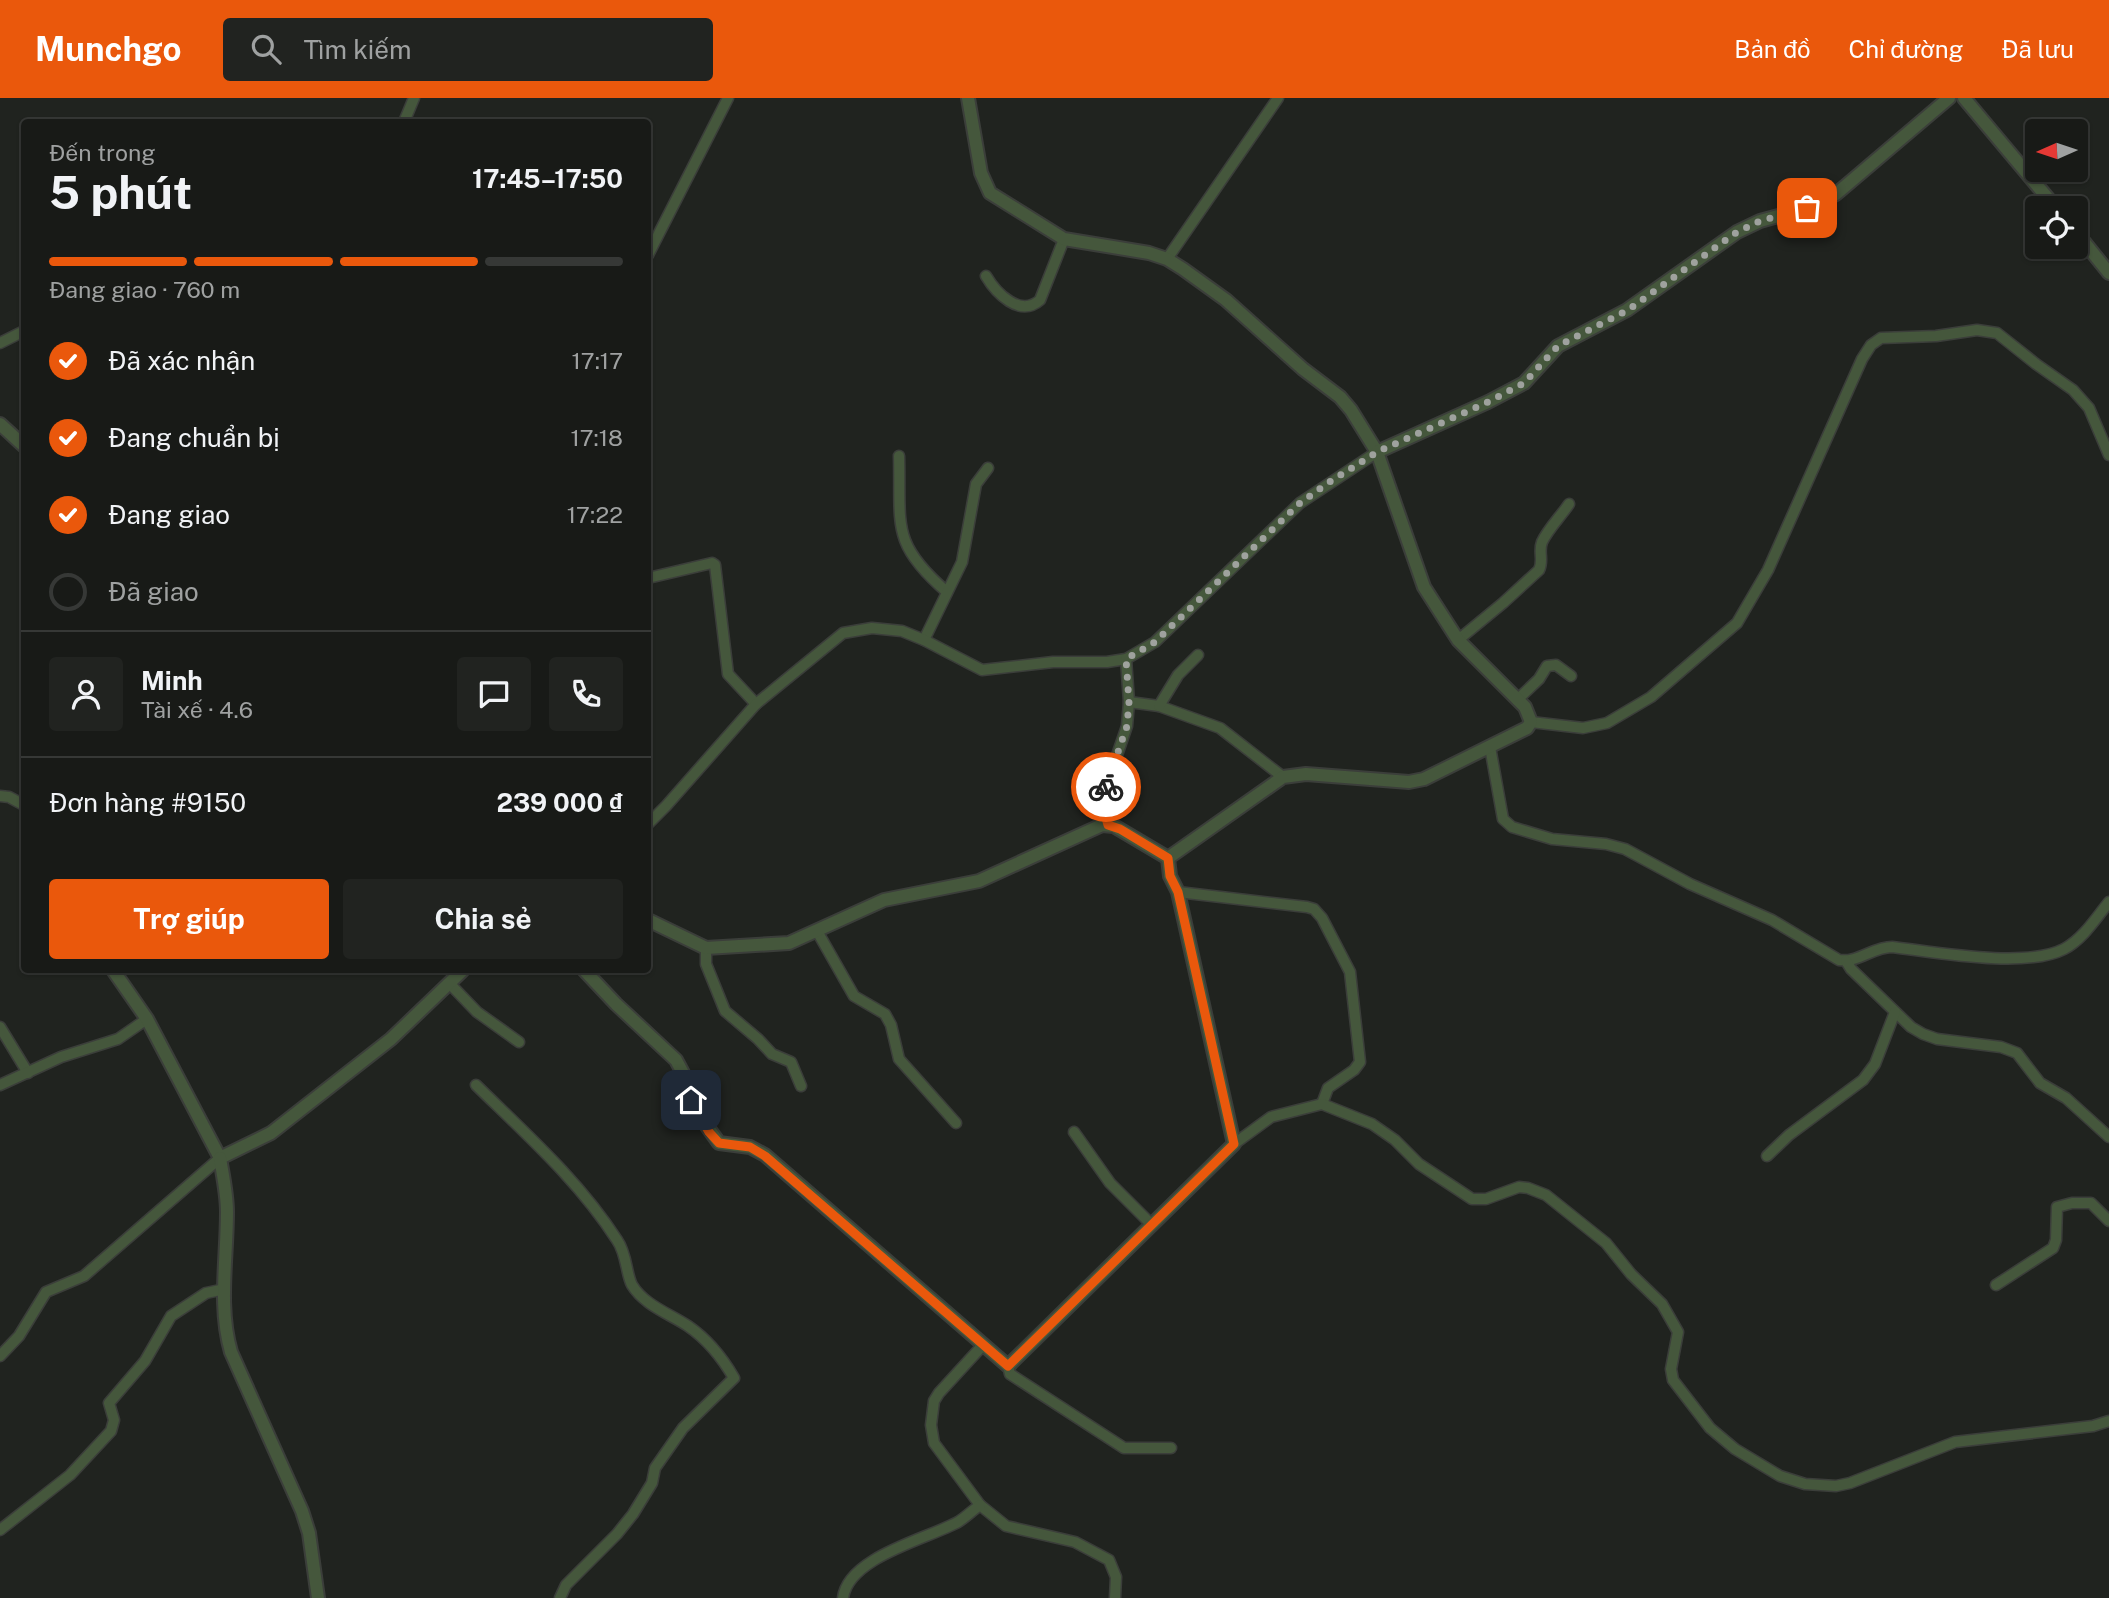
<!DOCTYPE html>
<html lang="vi">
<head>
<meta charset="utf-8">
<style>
	:root { --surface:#181a17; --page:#212320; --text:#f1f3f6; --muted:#9fa1a1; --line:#363836; --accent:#ea580c }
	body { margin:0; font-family:"Public Sans",sans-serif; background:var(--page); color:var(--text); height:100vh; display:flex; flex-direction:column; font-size:26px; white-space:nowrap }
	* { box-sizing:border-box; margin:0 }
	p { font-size:23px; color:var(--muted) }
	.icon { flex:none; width:38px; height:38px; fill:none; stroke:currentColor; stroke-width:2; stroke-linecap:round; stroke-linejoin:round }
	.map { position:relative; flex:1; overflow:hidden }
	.sheet { position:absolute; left:21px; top:21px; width:630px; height:854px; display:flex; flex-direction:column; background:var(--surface); border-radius:7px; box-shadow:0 2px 5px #0004,0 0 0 2px var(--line) }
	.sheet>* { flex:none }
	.needle { width:46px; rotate:267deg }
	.controls { position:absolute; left:2025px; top:21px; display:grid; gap:14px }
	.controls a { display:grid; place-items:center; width:63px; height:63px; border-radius:7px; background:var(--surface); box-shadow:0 2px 5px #0004,0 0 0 2px var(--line); font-size:35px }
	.pin { position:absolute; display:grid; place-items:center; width:60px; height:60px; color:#fff; margin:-30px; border-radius:14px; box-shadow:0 4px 10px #0006 }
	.courier { position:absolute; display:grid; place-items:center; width:70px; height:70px; margin:-35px; border:5px solid #ea580c; border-radius:50%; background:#fff; color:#222; box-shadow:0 2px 9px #0007 }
	.head em { font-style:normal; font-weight:700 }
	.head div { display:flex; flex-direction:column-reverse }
	.head { display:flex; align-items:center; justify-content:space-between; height:119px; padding:0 28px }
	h1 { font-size:46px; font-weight:700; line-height:52px }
	.bar { display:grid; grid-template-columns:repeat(4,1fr); gap:10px 7px; align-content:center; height:84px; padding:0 28px }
	.bar i { height:9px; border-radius:5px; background:var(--line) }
	.bar .current { background:var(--accent) }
	.bar p { grid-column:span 4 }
	.line { display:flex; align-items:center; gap:18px; padding:0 28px; border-top:2px solid var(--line) }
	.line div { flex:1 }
	.round { display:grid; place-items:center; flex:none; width:74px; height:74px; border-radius:7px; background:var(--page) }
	ol { padding:0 28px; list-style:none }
	li { display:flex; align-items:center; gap:21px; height:77px }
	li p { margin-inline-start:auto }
	li .icon { padding:7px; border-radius:50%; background:var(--accent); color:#fff; stroke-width:4 }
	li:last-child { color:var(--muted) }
	li i { width:38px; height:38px; border:4px solid var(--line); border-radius:50% }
	.cta { display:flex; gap:14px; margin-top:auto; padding:14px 28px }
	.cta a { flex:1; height:80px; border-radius:7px; background:var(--accent); color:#fff; font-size:28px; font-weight:700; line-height:80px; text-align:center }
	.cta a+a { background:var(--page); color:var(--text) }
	header { display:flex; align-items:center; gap:42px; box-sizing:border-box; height:98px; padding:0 35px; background:var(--accent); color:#fff }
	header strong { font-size:33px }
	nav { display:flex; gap:38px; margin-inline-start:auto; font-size:24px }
	.search { width:490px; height:63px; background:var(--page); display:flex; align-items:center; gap:18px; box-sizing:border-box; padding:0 24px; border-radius:7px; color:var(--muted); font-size:26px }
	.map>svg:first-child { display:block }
</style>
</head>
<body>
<header>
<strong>Munchgo</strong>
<div class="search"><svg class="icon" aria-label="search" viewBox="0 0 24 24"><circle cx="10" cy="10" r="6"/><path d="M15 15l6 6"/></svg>Tìm kiếm</div>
<nav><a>Bản đồ</a><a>Chỉ đường</a><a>Đã lưu</a></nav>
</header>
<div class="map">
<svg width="2109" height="1500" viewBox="0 0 2109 1500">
	<rect width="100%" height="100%" fill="#20231f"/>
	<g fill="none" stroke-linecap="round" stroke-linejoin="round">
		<defs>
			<g id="minor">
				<path d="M404,24L414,0"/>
				<path d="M648,157L728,0"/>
				<path d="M1167,161L1278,0"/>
				<path d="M986,178C996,195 1020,220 1040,202L1064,141"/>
				<path d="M0,245L24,233"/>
				<path d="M899,358C901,427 890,445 947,494"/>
				<path d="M648,480L712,465L715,467L728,576L756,606"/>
				<path d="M924,542L962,464L976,386L988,370"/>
				<path d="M1458,542L1503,505L1539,472C1544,462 1538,454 1542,444C1548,431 1561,418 1569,406"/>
				<path d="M1517,602L1539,581L1547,568L1556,567L1571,578"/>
				<path d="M1129,604L1159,608L1220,630L1283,679"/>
				<path d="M1159,608L1178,577L1198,557"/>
				<path d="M1531,624L1583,630L1607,625L1651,599L1737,525L1768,472L1862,261L1871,247L1881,240L1936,238L1977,232L1997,235L2036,266L2073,292L2089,310L2109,357"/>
				<path d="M1490,649L1503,721L1512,729L1552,741L1606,746L1625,751L1690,786L1772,822L1839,862C1858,865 1873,849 1892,849C1935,854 2025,871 2064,851C2083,841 2096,820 2109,804"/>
				<path d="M0,698L9,699L24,707"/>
				<path d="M648,726L666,708L756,606L843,535L872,530L902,533L924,542L982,572L1053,564H1107L1126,561L1155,544L1300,405L1377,354"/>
				<path d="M1108,727L1102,701L1127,628L1129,604L1126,561"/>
				<path d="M1178,794L1307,809L1314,811L1322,820L1350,874L1360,964L1354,972L1328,990L1322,1006"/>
				<path d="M817,833L854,898L885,916L891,927L899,961L956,1025"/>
				<path d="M706,850V866L725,913L758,941L772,956L791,964L801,988"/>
				<path d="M1846,863L1851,871L1911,929L1923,936L1937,941L2001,949L2017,955L2040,985L2066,1000L2109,1039"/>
				<path d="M450,886L477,914L519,944"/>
				<path d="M0,929L28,975"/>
				<path d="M0,987L61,959L118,941L147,921"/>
				<path d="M476,987C526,1036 579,1083 617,1142C627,1156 626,1176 632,1187C644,1207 670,1216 688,1228C707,1241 723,1261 734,1280L683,1330L655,1370L652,1385L633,1416L617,1436L566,1487L560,1500"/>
				<path d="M1074,1034L1110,1085L1152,1127"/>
				<path d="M1234,1046L1271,1019L1322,1006L1372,1026L1395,1042L1419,1066L1472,1101H1486L1519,1089L1528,1090L1546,1097L1606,1145L1631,1176L1662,1206L1678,1234L1671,1271L1673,1282L1710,1330L1735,1351L1780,1378L1805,1386L1836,1388L1850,1385L1955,1344L2093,1328L2109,1323"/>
				<path d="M1767,1058L1789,1037L1863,982L1875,966L1895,914"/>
				<path d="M1996,1187L2053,1150L2056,1142L2057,1109L2072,1105H2091L2109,1123"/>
				<path d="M983,1247L939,1295L934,1303L931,1327L934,1345L980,1407L1006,1428L1075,1444L1109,1462L1116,1479L1115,1500"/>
				<path d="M0,1258L19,1238L46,1194L84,1178L220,1060"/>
				<path d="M1008,1268L1010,1276L1124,1350H1171"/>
				<path d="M0,1432L70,1377L111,1333L114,1322L109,1305L145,1263L171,1218L206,1195L225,1191"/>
				<path d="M843,1500C848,1459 927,1441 958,1424C966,1419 973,1412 980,1407"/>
			</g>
			<g id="tertiary">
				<path d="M968,0L981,75L990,95L1064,141L1149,155L1167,161L1183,171L1226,202L1303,271L1340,299L1351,312L1377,354"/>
				<path d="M1964,0L2056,110"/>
				<path d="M2076,134L2109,175"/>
				<path d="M0,326L24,348"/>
				<path d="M648,822L706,850L789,845L884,802L979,783L1102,727L1114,728L1168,760"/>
				<path d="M113,872L147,921L220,1060L271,1035L391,941L463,872"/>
				<path d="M584,872L616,906L676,962L684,977L696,1013L719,1045L750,1049L765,1057L1008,1268L1234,1046L1178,794L1170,778L1168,760L1283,679L1306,676L1409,684L1424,681L1527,630L1531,624L1525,609L1458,542L1424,489L1377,354L1488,304L1524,285L1558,248L1627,212L1737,134L1760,123L1807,110L1836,96L1949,0"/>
				<path d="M220,1060C223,1078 227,1096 227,1114C227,1161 218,1209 231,1254L302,1413L309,1435L318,1500"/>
			</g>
		</defs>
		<!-- minor casing -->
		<use href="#minor" stroke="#3b3e3a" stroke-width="13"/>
		<!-- tertiary casing -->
		<use href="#tertiary" stroke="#3b3e3a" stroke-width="16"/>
		<!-- minor -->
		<use href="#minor" stroke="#45573c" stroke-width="10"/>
		<!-- tertiary -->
		<use href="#tertiary" stroke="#45573c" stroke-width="12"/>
	</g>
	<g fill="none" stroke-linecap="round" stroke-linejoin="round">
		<!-- done -->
		<path stroke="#9fa29e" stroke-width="7" stroke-dasharray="0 12.6" d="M1106,689L1127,628L1129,604L1126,561L1155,544L1300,405L1328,385L1377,354L1488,304L1524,285L1558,248L1628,212L1737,134L1760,123L1807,110"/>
		<!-- route -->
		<path stroke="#ea580c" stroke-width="9" d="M691,1002L709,1034L719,1045L750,1049L765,1058L1008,1268L1234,1046L1178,794L1170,778L1168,760L1120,731L1108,727L1102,706L1106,689"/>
	</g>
</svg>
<div class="controls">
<a><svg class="needle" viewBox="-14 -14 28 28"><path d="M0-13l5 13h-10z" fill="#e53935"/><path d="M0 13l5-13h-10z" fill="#9fa1a1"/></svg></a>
<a><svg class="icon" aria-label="locate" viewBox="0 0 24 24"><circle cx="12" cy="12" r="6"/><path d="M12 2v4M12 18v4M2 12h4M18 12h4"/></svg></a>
</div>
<div class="pin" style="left:1807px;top:110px;background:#ea580c"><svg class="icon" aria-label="bag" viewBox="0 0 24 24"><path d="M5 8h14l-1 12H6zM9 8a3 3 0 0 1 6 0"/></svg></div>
<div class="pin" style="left:691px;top:1002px;background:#1f2937"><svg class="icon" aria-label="home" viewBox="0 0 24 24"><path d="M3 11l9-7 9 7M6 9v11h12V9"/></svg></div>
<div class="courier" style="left:1106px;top:689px"><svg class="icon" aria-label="bike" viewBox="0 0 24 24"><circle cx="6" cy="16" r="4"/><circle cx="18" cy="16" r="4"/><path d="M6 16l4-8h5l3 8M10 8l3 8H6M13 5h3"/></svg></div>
<section class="sheet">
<div class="head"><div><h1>5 phút</h1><p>Đến trong</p></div><em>17:45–17:50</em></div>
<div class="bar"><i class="current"></i><i class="current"></i><i class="current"></i><i></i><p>Đang giao · 760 m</p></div>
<ol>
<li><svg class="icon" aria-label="check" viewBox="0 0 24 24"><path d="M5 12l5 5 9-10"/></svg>Đã xác nhận<p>17:17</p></li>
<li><svg class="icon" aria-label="check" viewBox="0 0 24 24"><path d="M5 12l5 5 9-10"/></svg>Đang chuẩn bị<p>17:18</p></li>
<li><svg class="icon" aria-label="check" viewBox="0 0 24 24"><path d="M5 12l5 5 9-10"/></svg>Đang giao<p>17:22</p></li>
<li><i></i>Đã giao</li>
</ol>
<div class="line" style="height:126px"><a class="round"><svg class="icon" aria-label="person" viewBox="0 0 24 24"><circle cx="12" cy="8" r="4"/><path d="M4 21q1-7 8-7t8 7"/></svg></a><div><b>Minh</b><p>Tài xế · 4.6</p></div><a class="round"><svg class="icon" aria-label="chat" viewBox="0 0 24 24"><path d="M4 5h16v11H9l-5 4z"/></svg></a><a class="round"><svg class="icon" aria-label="phone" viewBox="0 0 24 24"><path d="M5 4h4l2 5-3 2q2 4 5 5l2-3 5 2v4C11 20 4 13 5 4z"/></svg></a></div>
<div class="line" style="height:91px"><div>Đơn hàng #9150</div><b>239 000 ₫</b></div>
<div class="cta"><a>Trợ giúp</a><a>Chia sẻ</a></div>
</section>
</div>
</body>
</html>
